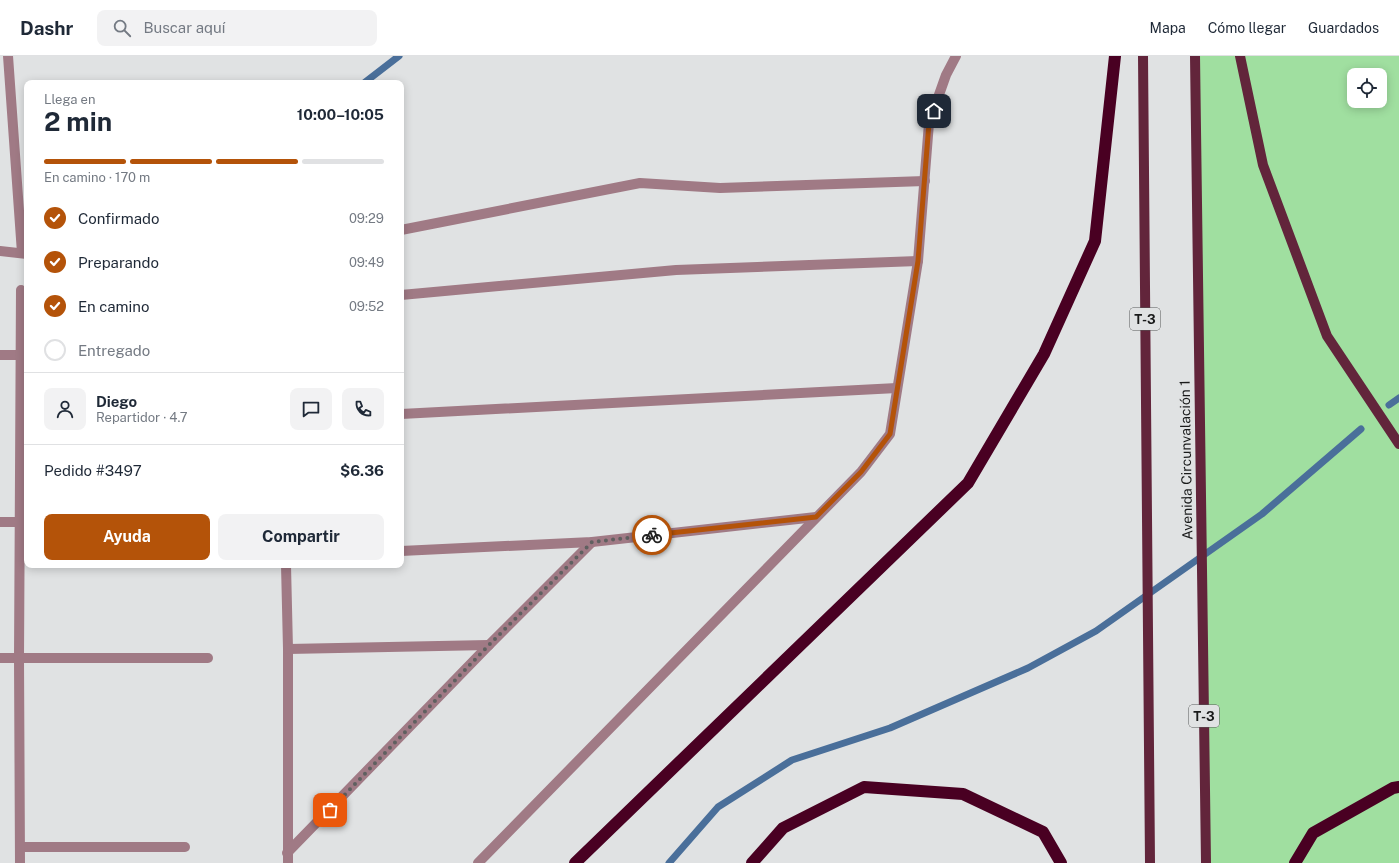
<!DOCTYPE html>
<html lang="es">
<head>
<meta charset="utf-8">
<style>
	:root { --surface:#fff; --page:#f2f2f3; --text:#1f2937; --muted:#747a83; --line:#e0e1e3; --accent:#b45309 }
	body { margin:0; font-family:"Public Sans",sans-serif; background:var(--page); color:var(--text); height:100vh; display:flex; flex-direction:column; font-size:15px; white-space:nowrap }
	* { box-sizing:border-box; margin:0 }
	p { font-size:13px; color:var(--muted) }
	.icon { flex:none; width:22px; height:22px; fill:none; stroke:currentColor; stroke-width:2; stroke-linecap:round; stroke-linejoin:round }
	.map { position:relative; flex:1; overflow:hidden }
	.drawer { position:absolute; left:24px; top:24px; width:380px; height:488px; display:flex; flex-direction:column; background:var(--surface); border-radius:8px; box-shadow:0 2px 10px #0003 }
	.drawer>* { flex:none }
	.buttons { position:absolute; left:1347px; top:12px; display:grid; gap:8px }
	.buttons a { display:grid; place-items:center; width:40px; height:40px; border-radius:8px; background:var(--surface); box-shadow:0 2px 10px #0003; font-size:20px }
	.pin { position:absolute; display:grid; place-items:center; width:34px; height:34px; color:#fff; margin:-17px; border-radius:8px; box-shadow:0 2px 6px #0006 }
	.courier { position:absolute; display:grid; place-items:center; width:40px; height:40px; margin:-20px; border:3px solid #b45309; border-radius:50%; background:#fff; color:#222; box-shadow:0 1px 5px #0007 }
	.headline em { font-style:normal; font-weight:700 }
	.headline div { display:flex; flex-direction:column-reverse }
	.headline { display:flex; align-items:center; justify-content:space-between; height:68px; padding:0 20px }
	h1 { font-size:26px; font-weight:700; line-height:30px }
	.bar { display:grid; grid-template-columns:repeat(4,1fr); gap:6px 4px; align-content:center; height:48px; padding:0 20px }
	.bar i { height:5px; border-radius:3px; background:var(--line) }
	.bar .active { background:var(--accent) }
	.bar p { grid-column:span 4 }
	.line { display:flex; align-items:center; gap:10px; padding:0 20px; border-top:1px solid var(--line) }
	.line div { flex:1 }
	.round { display:grid; place-items:center; flex:none; width:42px; height:42px; border-radius:8px; background:var(--page) }
	ol { padding:0 20px; list-style:none }
	li { display:flex; align-items:center; gap:12px; height:44px }
	li p { margin-inline-start:auto }
	li .icon { padding:4px; border-radius:50%; background:var(--accent); color:#fff; stroke-width:4 }
	li:last-child { color:var(--muted) }
	li i { width:22px; height:22px; border:2px solid var(--line); border-radius:50% }
	.button { display:flex; gap:8px; margin-top:auto; padding:8px 20px }
	.button a { flex:1; height:46px; border-radius:8px; background:var(--accent); color:#fff; font-size:16px; font-weight:700; line-height:46px; text-align:center }
	.button a+a { background:var(--page); color:var(--text) }
	header { display:flex; align-items:center; gap:24px; box-sizing:border-box; height:56px; padding:0 20px; background:var(--surface); border-bottom:1px solid var(--line) }
	header strong { font-size:19px }
	nav { display:flex; gap:22px; margin-inline-start:auto; font-size:14px }
	.search { width:280px; height:36px; background:var(--page); display:flex; align-items:center; gap:10px; box-sizing:border-box; padding:0 14px; border-radius:8px; color:var(--muted); font-size:15px }
	.map>svg:first-child { display:block }
</style>
</head>
<body>
<header>
<strong>Dashr</strong>
<div class="search"><svg class="icon" aria-label="search" viewBox="0 0 24 24"><circle cx="10" cy="10" r="6"/><path d="M15 15l6 6"/></svg>Buscar aquí</div>
<nav><a>Mapa</a><a>Cómo llegar</a><a>Guardados</a></nav>
</header>
<div class="map">
<svg width="1399" height="807" viewBox="0 0 1399 807">
	<rect width="100%" height="100%" fill="#e0e2e3"/>
	<!-- green -->
	<path fill="#a0dfa0" fill-rule="evenodd" d="M1195,0H1399V807H1206ZM1354,19H1380V45H1354Z"/>
	<g fill="none" stroke-linecap="round" stroke-linejoin="round">
		<!-- stream -->
		<g stroke="#4a6f9a" stroke-width="7">
			<path d="M364,27L399,0"/>
			<path d="M1389,349L1399,342"/>
			<path d="M669,807L718,751L792,704L890,672L1028,612L1096,575L1262,458L1361,373"/>
		</g>
		<!-- minor -->
		<g stroke="#a07a85" stroke-width="10">
			<path d="M8,0L22,197"/>
			<path d="M401,174L640,127L720,132L925,125"/>
			<path d="M0,195L27,198"/>
			<path d="M401,239L676,214L918,205"/>
			<path d="M0,299H21"/>
			<path d="M401,358L897,332"/>
			<path d="M0,466H27"/>
			<path d="M401,495L592,486L816,461"/>
			<path d="M286,509L288,593V807"/>
			<path d="M288,593L489,589"/>
			<path d="M0,602H208"/>
			<path d="M20,791H185"/>
			<path d="M287,797L489,589L592,486"/>
			<path d="M20,807L19,603L21,234"/>
			<path d="M478,807L861,416L890,378L918,205L929,67L946,19L956,0"/>
		</g>
		<!-- major -->
		<g stroke="#62253b" stroke-width="10">
			<path d="M1143,0L1150,807"/>
			<path d="M1195,0L1206,807"/>
			<path d="M1240,0L1263,109L1327,280L1399,388"/>
		</g>
		<!-- highway -->
		<g stroke="#490022" stroke-width="12">
			<path d="M575,807L968,427L1044,298L1095,185L1115,0"/>
			<path d="M752,807L783,772L864,731L963,738L1043,776L1061,807"/>
			<path d="M1295,807L1313,777L1393,732L1399,731"/>
		</g>
	</g>
	<g fill="none" stroke-linecap="round" stroke-linejoin="round">
		<!-- done -->
		<path stroke="#5f6060" stroke-width="4" stroke-dasharray="0 7.2" d="M330,754L489,589L592,486L652,479"/>
		<!-- route -->
		<path stroke="#b45309" stroke-width="5" d="M652,479L816,461L861,416L890,378L918,205L929,67L934,55"/>
	</g>
	<g text-anchor="middle" dominant-baseline="central" stroke-width="3" stroke-linejoin="round" paint-order="stroke">
		<!-- shield labels -->
		<g fill="#e0e2e3" stroke="#555656" stroke-width="1">
			<rect x="1130" y="252" width="30" height="22" rx="3"/>
			<rect x="1189" y="649" width="30" height="22" rx="3"/>
		</g>
		<g font-size="13" font-weight="bold" fill="#191a1a">
			<text x="1145" y="263">T-3</text>
			<text x="1204" y="660">T-3</text>
		</g>
		<!-- street labels -->
		<g font-size="14" fill="#191a1a" stroke="#e0e2e3">
			<text transform="translate(1186 404) rotate(-91)">Avenida Circunvalación 1</text>
		</g>
	</g>
</svg>
<div class="buttons">
<a><svg class="icon" aria-label="locate" viewBox="0 0 24 24"><circle cx="12" cy="12" r="6"/><path d="M12 2v4M12 18v4M2 12h4M18 12h4"/></svg></a>
</div>
<div class="pin" style="left:330px;top:754px;background:#ea580c"><svg class="icon" aria-label="bag" viewBox="0 0 24 24"><path d="M5 8h14l-1 12H6zM9 8a3 3 0 0 1 6 0"/></svg></div>
<div class="pin" style="left:934px;top:55px;background:#1f2937"><svg class="icon" aria-label="home" viewBox="0 0 24 24"><path d="M3 11l9-7 9 7M6 9v11h12V9"/></svg></div>
<div class="courier" style="left:652px;top:479px"><svg class="icon" aria-label="bike" viewBox="0 0 24 24"><circle cx="6" cy="16" r="4"/><circle cx="18" cy="16" r="4"/><path d="M6 16l4-8h5l3 8M10 8l3 8H6M13 5h3"/></svg></div>
<section class="drawer">
<div class="headline"><div><h1>2 min</h1><p>Llega en</p></div><em>10:00–10:05</em></div>
<div class="bar"><i class="active"></i><i class="active"></i><i class="active"></i><i></i><p>En camino · 170 m</p></div>
<ol>
<li><svg class="icon" aria-label="check" viewBox="0 0 24 24"><path d="M5 12l5 5 9-10"/></svg>Confirmado<p>09:29</p></li>
<li><svg class="icon" aria-label="check" viewBox="0 0 24 24"><path d="M5 12l5 5 9-10"/></svg>Preparando<p>09:49</p></li>
<li><svg class="icon" aria-label="check" viewBox="0 0 24 24"><path d="M5 12l5 5 9-10"/></svg>En camino<p>09:52</p></li>
<li><i></i>Entregado</li>
</ol>
<div class="line" style="height:72px"><a class="round"><svg class="icon" aria-label="person" viewBox="0 0 24 24"><circle cx="12" cy="8" r="4"/><path d="M4 21q1-7 8-7t8 7"/></svg></a><div><b>Diego</b><p>Repartidor · 4.7</p></div><a class="round"><svg class="icon" aria-label="chat" viewBox="0 0 24 24"><path d="M4 5h16v11H9l-5 4z"/></svg></a><a class="round"><svg class="icon" aria-label="phone" viewBox="0 0 24 24"><path d="M5 4h4l2 5-3 2q2 4 5 5l2-3 5 2v4C11 20 4 13 5 4z"/></svg></a></div>
<div class="line" style="height:52px"><div>Pedido #3497</div><b>$6.36</b></div>
<div class="button"><a>Ayuda</a><a>Compartir</a></div>
</section>
</div>
</body>
</html>
